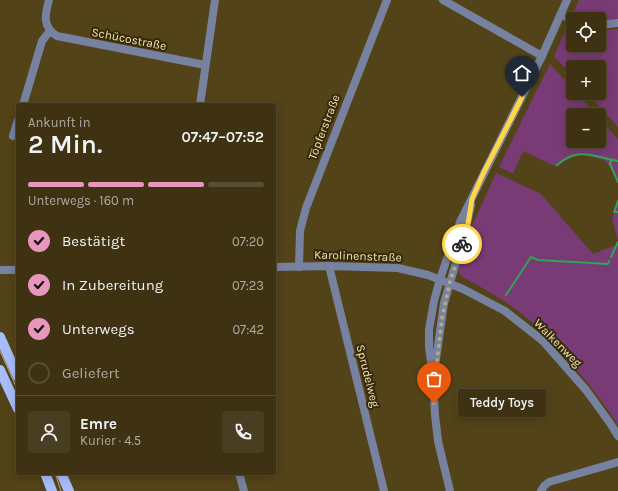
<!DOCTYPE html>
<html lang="de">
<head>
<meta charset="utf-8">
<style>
	:root { --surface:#3e3213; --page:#493e21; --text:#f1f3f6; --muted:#adaaa0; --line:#574d33; --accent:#e797bd }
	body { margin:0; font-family:Karla,sans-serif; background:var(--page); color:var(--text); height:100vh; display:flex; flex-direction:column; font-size:15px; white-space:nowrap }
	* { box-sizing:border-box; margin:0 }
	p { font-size:13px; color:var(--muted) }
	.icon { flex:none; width:22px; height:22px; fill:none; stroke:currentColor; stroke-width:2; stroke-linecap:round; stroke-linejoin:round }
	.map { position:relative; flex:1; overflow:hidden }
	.details { position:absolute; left:16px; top:103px; width:260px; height:372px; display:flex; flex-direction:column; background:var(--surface); border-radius:4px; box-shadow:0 2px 10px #0003,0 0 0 1px var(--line) }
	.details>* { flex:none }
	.buttons { position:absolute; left:566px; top:12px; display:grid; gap:8px }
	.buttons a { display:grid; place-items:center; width:40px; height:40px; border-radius:4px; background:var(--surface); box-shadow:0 2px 10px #0003,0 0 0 1px var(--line); font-size:20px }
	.pin { position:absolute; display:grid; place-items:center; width:34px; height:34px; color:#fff; margin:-41px -17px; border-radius:50% 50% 50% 0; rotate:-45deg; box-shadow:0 0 4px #0007 }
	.pin .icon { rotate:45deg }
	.courier { position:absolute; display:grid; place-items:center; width:40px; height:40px; margin:-20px; border:3px solid #ffd54a; border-radius:50%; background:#fff; color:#222; box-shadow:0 1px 5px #0007 }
	.bubble { position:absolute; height:28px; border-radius:4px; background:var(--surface); box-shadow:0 2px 10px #0003,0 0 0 1px var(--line); font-size:13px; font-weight:600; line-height:28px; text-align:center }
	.summary em { font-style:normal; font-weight:600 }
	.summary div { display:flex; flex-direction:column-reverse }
	.summary { display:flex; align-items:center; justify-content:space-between; height:68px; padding:0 12px }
	h1 { font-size:26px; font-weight:600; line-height:30px }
	.bar { display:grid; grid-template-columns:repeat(4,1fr); gap:6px 4px; align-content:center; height:48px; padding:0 12px }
	.bar i { height:5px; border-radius:3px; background:var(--line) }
	.bar .selected { background:var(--accent) }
	.bar p { grid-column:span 4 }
	.line { display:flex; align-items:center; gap:10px; padding:0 12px; border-top:1px solid var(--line) }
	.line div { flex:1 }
	.round { display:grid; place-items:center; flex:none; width:42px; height:42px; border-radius:4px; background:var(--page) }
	ol { padding:0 12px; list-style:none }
	li { display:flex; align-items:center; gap:12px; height:44px }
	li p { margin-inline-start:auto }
	li .icon { padding:4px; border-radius:50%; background:var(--accent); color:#111; stroke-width:4 }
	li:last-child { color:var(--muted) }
	li i { width:22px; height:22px; border:2px solid var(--line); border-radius:50% }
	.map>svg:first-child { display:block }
</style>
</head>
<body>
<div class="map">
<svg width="618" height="491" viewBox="0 0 618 491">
	<rect width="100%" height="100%" fill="#534319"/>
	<!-- green -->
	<g fill="#793b76">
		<path d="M579,0H618V19L599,21V19H573V23L569,24Z"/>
		<path d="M618,29V127L587,93H599V67H573V77L554,56L564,34L573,33V45H599V31Z"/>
		<path d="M550,64L573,89V93H576L596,115H573V141H599V118L618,139V179L613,170L604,160L592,157L582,155L575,156L567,159L557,167L523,151L513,174L499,167Z"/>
		<path d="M496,173L541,194L593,254L616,245L618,241V425C600,397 580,372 557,348C546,336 535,324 522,314C503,299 483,288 462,277L459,272V268L472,226Z"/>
		<path d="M618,203V240L612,219Z"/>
	</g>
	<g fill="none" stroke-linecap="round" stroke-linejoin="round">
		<!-- stream -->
		<g stroke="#33a452" stroke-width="2">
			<path d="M611,160L610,164L618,182"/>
			<path d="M557,165C579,146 593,157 618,161"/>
			<path d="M618,201L614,212H618"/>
			<path d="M611,257L618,242"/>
			<path d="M506,295L531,257L538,260L608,264L609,261"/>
		</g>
		<!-- minor -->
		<g stroke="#7782a0" stroke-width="8">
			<path d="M49,0C45,14 42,27 57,36L205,65"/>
			<path d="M443,0L542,56"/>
			<path d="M560,15L573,19"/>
			<path d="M599,25L618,23"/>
			<path d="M23,105L42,41L50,31"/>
			<path d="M200,105L215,0"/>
			<path d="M13,136L18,120"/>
			<path d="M329,266L384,491"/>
			<path d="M274,267L329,266L398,268L428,275L463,289L505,311L543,341L586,390L610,423L618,436"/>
			<path d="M299,267L300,231L306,208L387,0"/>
			<path d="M0,270H18"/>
			<path d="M239,473L244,491"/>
			<path d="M541,491L544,486L549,482L618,462"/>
		</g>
		<!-- tertiary -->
		<g stroke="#7782a0" stroke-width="8">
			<path d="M434,373L444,303L465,232L471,205"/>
			<path d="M450,491L438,441L435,415L433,376L429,347V329L434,301L440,279L460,222L542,56L567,0"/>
		</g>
		<!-- primary -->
		<g stroke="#a7bdf9" stroke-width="10">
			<path d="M0,337L18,377"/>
			<path d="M0,370L18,409"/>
			<path d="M45,473L52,491"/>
			<path d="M61,473L69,491"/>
		</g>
		<!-- tram -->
		<g stroke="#bbac85" stroke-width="1">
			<path d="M0,351L18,391"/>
			<path d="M55,473L61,491"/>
		</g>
	</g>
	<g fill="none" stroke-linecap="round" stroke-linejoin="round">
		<!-- done -->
		<path stroke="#baaa83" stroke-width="4" stroke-dasharray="0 7.2" d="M434,403L433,376L437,361L442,318L450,282L462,244"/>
		<!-- route -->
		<path stroke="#ffd54a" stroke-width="5" d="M462,244L468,224L472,199L483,174L522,97"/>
	</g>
	<g text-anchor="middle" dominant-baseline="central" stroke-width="4" stroke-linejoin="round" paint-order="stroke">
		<!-- street labels -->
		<g font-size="12" fill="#f1e2bc" stroke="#362a07">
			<text transform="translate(129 39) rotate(11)">Schücostraße</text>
			<text transform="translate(324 127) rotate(-69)">Töpferstraße</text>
			<text transform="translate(358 256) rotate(2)">Karolinenstraße</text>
			<text transform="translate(558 343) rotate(45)">Walkenweg</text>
			<text transform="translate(368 376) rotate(76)">Sprudelweg</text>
		</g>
	</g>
</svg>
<div class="buttons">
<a><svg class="icon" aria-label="locate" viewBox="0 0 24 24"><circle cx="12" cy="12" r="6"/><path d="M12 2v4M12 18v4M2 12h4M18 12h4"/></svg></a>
<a>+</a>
<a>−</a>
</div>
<div class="pin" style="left:434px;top:403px;background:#ea580c"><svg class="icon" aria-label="bag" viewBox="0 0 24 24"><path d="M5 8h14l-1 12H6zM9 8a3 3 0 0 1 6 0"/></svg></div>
<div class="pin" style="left:522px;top:97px;background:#1f2937"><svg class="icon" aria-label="home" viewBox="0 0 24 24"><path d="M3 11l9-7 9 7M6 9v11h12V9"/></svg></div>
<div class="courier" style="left:462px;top:244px"><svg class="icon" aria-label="bike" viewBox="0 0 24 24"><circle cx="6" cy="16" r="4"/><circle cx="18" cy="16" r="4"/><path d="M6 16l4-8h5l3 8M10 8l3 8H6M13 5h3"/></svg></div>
<div class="bubble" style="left:458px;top:389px;width:88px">Teddy Toys</div>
<section class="details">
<div class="summary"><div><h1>2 Min.</h1><p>Ankunft in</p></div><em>07:47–07:52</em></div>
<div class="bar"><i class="selected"></i><i class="selected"></i><i class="selected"></i><i></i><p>Unterwegs · 160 m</p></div>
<ol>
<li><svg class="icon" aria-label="check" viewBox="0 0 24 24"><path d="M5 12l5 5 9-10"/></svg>Bestätigt<p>07:20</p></li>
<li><svg class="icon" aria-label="check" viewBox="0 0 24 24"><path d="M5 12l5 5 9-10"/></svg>In Zubereitung<p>07:23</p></li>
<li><svg class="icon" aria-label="check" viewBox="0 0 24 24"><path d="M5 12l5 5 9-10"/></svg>Unterwegs<p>07:42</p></li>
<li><i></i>Geliefert</li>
</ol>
<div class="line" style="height:72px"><a class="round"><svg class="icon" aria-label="person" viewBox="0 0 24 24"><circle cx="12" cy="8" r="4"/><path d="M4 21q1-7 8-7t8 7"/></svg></a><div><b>Emre</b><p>Kurier · 4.5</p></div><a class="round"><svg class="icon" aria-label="phone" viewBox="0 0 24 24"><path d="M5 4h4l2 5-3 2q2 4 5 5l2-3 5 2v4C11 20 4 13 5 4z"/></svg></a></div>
</section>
</div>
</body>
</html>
